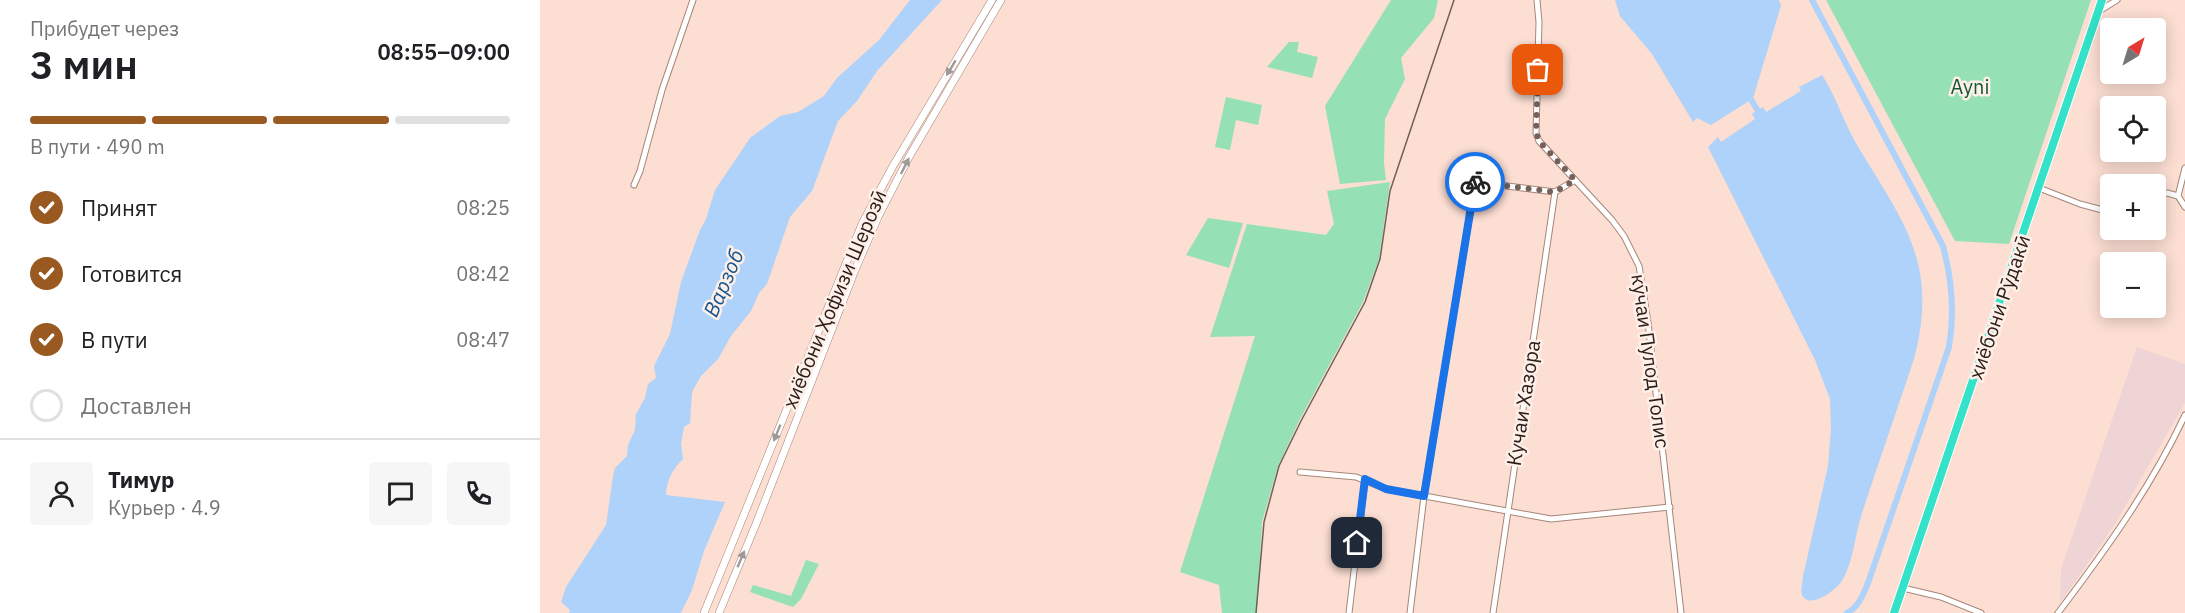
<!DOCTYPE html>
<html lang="ru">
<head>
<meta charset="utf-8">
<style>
	:root { --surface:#fff; --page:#f6f6f6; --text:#202124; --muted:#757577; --line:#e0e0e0; --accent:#995921 }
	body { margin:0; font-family:"IBM Plex Sans",sans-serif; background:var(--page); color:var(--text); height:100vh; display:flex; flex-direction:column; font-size:22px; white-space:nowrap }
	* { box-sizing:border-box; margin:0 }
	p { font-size:20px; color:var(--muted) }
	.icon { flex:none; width:33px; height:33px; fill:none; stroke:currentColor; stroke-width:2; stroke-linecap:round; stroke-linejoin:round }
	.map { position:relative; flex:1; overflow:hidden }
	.side { display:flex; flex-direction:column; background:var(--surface); width:540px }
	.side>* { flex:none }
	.needle { width:39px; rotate:38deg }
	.controls { position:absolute; left:1560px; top:18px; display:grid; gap:12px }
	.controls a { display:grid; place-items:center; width:66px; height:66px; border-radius:6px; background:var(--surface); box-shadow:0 3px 15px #0003; font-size:30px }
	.pin { position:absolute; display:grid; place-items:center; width:51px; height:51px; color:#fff; margin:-26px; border-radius:12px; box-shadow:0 3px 9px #0006 }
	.courier { position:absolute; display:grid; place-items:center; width:60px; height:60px; margin:-30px; border:4px solid #1a73e8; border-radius:50%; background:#fff; color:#222; box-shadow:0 2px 8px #0007 }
	.head em { font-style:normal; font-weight:600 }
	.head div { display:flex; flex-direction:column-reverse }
	.head { display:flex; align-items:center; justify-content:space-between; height:102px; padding:0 30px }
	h1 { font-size:39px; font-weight:600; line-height:45px }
	.bar { display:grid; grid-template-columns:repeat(4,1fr); gap:9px 6px; align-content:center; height:72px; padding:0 30px }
	.bar i { height:8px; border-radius:4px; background:var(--line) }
	.bar .on { background:var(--accent) }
	.bar p { grid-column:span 4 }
	.line { display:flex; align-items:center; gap:15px; padding:0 30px; border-top:2px solid var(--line) }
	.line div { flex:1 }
	.round { display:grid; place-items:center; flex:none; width:63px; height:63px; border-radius:6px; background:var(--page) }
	ol { padding:0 30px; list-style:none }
	li { display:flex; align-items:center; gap:18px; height:66px }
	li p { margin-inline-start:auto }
	li .icon { padding:6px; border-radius:50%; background:var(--accent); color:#fff; stroke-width:4 }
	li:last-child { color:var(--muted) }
	li i { width:33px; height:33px; border:3px solid var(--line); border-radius:50% }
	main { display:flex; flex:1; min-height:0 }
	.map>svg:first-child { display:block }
</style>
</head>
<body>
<main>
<section class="side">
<div class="head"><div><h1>3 мин</h1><p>Прибудет через</p></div><em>08:55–09:00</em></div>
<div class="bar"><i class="on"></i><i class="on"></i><i class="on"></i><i></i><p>В пути · 490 m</p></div>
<ol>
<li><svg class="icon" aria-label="check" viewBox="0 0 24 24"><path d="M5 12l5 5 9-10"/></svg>Принят<p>08:25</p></li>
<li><svg class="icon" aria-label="check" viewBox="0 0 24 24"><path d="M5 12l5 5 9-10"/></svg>Готовится<p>08:42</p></li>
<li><svg class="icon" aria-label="check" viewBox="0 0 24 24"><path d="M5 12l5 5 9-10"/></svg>В пути<p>08:47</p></li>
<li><i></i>Доставлен</li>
</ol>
<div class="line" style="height:108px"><a class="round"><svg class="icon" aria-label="person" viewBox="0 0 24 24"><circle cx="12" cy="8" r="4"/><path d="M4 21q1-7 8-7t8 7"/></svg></a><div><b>Тимур</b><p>Курьер · 4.9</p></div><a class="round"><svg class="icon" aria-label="chat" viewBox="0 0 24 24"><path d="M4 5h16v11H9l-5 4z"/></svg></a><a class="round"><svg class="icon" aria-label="phone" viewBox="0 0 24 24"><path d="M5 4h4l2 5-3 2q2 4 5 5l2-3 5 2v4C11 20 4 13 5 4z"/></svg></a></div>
</section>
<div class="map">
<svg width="1645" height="613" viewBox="0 0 1645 613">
	<rect width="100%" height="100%" fill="#fcded3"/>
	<!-- education -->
	<path fill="#efd4d6" d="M1597,347L1645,364V403L1573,527L1520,603L1521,569Z"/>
	<!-- green -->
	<g fill="#96e0b6">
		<path d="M851,0H898L894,18L861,58L865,79L845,119L844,163L846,180L800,184L785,106Z"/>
		<path d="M1286,0H1551L1469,244L1415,241Z"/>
		<path d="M749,42H759L757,52L778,57L772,78L727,67Z"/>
		<path d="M686,97L722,105L718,125L696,120L690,150L675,147Z"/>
		<path d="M850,182L839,259L823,302L759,421L738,466L722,522L717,613H682L679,585L640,572L715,336L670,337L707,224L786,235L794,224L787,191Z"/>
		<path d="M668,218L703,223L689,268L646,255Z"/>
		<path d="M266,560L279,564L261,599L253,607L210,592L213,585L251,596Z"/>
	</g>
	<!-- water -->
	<g fill="#aed2f9">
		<path d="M370,0H402L337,71L317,101L298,121L272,191L250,217L227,284L219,293L211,311L191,336L178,359L161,376L152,392L150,423L144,427L141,444L143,459C132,470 127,479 126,495L185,502L164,551L152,590L141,613H29L30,610L21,602L26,587L66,525L73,476L75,468L87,456L88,445L95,430L96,414L105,398L108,384L116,378L114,366L130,334L141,282L160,230L166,219L175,190L210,138L240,116L258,112L284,96L297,78L339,40Z"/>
		<path d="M1075,0H1233L1236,6L1208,98L1209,101L1171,125L1157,118L1153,122L1112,54L1080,16Z"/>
		<path d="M1282,75C1296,96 1304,123 1317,145C1364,223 1399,263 1374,359C1357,410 1339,461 1322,513C1315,534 1314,559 1303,579C1299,588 1270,611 1262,595C1260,590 1263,581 1263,576L1288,466L1291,428L1290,399L1275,360L1168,147L1178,137L1181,142L1215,119L1212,114L1223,107L1226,112L1261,91L1259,87Z"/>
	</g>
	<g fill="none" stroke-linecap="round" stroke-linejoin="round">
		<!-- canal -->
		<g stroke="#aed2f9" stroke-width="6">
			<path d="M1272,0L1403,246C1412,280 1415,312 1409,347L1329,580C1324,593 1319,607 1307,613"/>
			<path d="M1218,111L1210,98L1238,5L1235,0"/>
		</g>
		<defs>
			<g id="minor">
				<path d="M997,0L999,22L996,133L999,141L1072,220L1084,236L1099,266L1108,322L1141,613"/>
				<path d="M1559,11L1577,0"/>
				<path d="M94,185L100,171L122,90L153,0"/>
				<path d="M1499,188L1540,204L1570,212"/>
				<path d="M1616,194L1627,193L1638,196L1645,207"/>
				<path d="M1638,196L1645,168"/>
				<path d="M760,472L816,477L846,489L1011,519L1130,507"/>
				<path d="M1363,588L1401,597L1441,613"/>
				<path d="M809,613L825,479"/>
				<path d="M870,613L884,496L935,182L1015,192L1035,180"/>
				<path d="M953,613L1015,192"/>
				<path d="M1518,613C1565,551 1612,486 1645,415"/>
			</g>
			<g id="secondary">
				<path d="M164,613L322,224L353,166L452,0"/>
				<path d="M179,613L216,524L315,270L338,217L369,157L461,0"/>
			</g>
			<path id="trunk" d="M1354,613L1562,0"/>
		</defs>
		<!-- minor casing -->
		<use href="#minor" stroke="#a78679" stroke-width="7"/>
		<!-- secondary casing -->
		<use href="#secondary" stroke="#a78679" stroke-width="8"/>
		<!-- trunk casing -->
		<use href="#trunk" stroke="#fff" stroke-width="10"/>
		<!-- minor -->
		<use href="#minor" stroke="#fff" stroke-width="5"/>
		<!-- secondary -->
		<use href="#secondary" stroke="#fff" stroke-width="7"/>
		<!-- trunk -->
		<use href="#trunk" stroke="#33e2c8" stroke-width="8"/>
		<!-- rail -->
		<path stroke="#715f58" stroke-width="1.5" d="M716,613L724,522L739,466L761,421L825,302L840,259L850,191L914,0"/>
	</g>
	<!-- one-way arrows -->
	<defs><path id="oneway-solid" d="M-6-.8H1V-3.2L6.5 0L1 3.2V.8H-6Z" transform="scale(1.5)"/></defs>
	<g fill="#9f9997">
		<use href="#oneway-solid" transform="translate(411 68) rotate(121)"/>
		<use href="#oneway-solid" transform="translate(365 166) rotate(-63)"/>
		<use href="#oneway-solid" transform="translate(237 433) rotate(112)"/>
		<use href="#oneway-solid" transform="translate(201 559) rotate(-67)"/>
	</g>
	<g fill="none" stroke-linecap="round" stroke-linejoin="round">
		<!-- done -->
		<path stroke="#746159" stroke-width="6" stroke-dasharray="0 10.8" d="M935,182L1015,192L1035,180L999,141L996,133L998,70"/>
		<!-- route -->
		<path stroke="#1a73e8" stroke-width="8" d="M817,543L825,479L846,489L884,496L935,182"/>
	</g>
	<g text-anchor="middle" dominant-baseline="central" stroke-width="5" stroke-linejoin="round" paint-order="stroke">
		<!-- park labels -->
		<g font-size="20" fill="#135839" stroke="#feefe9">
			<text x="1430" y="86">Ayni</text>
		</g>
		<!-- street labels -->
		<g font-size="20" fill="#2a1d18" stroke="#feefe9">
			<text transform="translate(294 299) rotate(-67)">хиёбони Ҳофизи Шерозӣ</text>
			<text transform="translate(1459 307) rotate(-71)">хиёбони Рӯдакӣ</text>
			<text transform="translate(1111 361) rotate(82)">кӯчаи Пулод Толис</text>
			<text transform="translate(983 403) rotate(-81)">Кучаи Хазора</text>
		</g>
		<!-- water labels -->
		<g font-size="21" font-style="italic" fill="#16558e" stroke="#feefe9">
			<text transform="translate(183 283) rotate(-67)">Варзоб</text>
		</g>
	</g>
</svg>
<div class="controls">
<a><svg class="needle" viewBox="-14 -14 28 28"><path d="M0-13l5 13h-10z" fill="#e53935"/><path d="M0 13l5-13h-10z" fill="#757577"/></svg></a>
<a><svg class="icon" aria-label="locate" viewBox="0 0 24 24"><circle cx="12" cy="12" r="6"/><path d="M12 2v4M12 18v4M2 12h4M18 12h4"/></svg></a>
<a>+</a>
<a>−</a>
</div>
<div class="pin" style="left:998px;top:70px;background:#ea580c"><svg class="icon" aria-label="bag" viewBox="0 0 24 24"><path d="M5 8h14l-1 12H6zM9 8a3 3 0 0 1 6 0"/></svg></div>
<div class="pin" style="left:817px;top:543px;background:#1f2937"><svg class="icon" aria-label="home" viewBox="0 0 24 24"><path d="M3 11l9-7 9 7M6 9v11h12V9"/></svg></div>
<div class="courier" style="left:935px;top:182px"><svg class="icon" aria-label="bike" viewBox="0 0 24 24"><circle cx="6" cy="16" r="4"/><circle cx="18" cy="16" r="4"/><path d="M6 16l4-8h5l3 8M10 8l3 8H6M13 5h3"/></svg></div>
</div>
</main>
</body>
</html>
